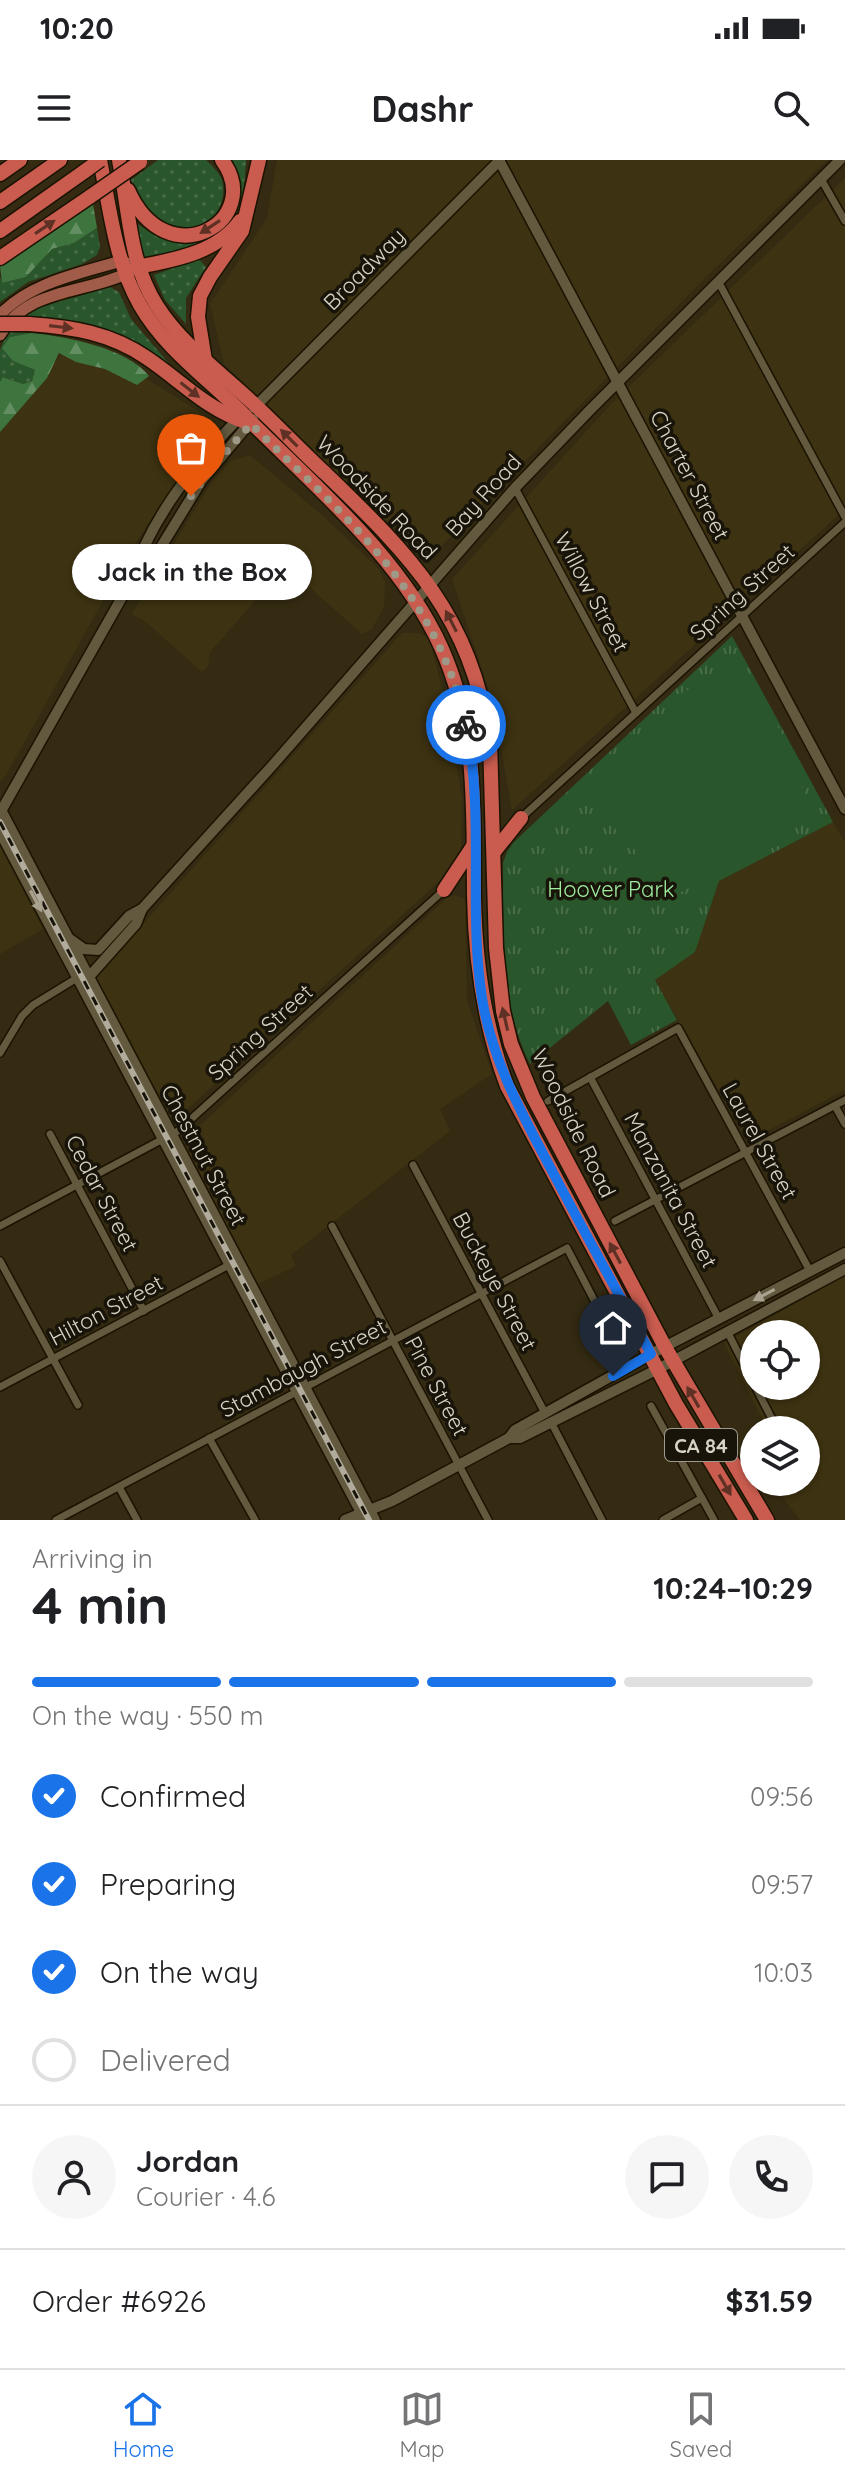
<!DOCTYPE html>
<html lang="en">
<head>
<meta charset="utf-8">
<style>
	:root { --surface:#fff; --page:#f6f6f6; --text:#202124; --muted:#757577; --line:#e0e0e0; --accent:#1a73e8 }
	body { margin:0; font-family:Quicksand,sans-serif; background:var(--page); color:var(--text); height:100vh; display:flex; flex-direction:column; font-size:30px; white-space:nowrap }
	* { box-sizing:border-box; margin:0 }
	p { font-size:26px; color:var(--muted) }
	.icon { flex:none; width:44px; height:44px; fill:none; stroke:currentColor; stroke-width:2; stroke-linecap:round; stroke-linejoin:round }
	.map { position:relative; height:1360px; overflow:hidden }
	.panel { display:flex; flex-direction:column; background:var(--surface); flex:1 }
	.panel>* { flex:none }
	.tools { position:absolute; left:740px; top:1160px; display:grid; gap:16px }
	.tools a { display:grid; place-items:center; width:80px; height:80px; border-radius:50%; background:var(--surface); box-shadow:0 2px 6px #0004; font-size:40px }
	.pin { position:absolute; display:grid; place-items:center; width:68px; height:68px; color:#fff; margin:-82px -34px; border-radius:50% 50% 50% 0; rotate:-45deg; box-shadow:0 0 8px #0007 }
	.pin .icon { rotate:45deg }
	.courier { position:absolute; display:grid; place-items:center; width:80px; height:80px; margin:-40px; border:6px solid #1a73e8; border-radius:50%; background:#fff; color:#222; box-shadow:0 2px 10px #0007 }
	.bubble { position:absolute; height:56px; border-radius:28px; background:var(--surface); box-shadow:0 2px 6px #0004; font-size:26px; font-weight:800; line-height:56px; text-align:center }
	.headline em { font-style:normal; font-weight:800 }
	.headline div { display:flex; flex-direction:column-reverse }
	.headline { display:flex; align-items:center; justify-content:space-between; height:136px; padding:0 32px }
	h1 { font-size:52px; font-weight:800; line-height:60px }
	.bar { display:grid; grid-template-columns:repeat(4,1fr); gap:12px 8px; align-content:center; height:96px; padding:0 32px }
	.bar i { height:10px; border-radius:6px; background:var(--line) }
	.bar .on { background:var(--accent) }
	.bar p { grid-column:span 4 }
	.line { display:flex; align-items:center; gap:20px; padding:0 32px; border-top:2px solid var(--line) }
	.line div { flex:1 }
	.round { display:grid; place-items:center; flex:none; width:84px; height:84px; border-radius:42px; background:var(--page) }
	ol { padding:0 32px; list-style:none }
	li { display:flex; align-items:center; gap:24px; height:88px }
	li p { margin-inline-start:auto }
	li .icon { padding:8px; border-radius:50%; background:var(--accent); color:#fff; stroke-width:4 }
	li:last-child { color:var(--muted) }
	li i { width:44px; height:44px; border:4px solid var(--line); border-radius:50% }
	.status { display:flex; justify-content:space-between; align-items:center; height:56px; padding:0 40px; background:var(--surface); direction:ltr }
	.status svg { height:22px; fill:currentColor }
	header { display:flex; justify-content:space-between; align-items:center; height:104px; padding:0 32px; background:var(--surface); font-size:36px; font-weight:800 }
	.tabs { display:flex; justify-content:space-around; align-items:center; height:112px; border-top:2px solid var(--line); background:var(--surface); font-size:22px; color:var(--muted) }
	.tabs a { display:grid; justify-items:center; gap:4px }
	.tabs .on { color:var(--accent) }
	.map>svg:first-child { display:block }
</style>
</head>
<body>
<div class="status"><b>10:20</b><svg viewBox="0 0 49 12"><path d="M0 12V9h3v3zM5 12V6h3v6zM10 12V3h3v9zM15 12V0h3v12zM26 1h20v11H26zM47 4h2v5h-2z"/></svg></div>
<header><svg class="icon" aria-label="menu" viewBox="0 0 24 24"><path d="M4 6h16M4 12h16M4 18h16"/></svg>Dashr<svg class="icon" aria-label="search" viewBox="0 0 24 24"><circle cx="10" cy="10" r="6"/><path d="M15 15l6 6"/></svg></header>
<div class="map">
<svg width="845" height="1360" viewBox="0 0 845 1360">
	<defs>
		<pattern id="grass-dots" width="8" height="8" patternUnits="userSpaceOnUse" patternTransform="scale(2)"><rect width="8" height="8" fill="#2a562b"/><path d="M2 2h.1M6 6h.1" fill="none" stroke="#486d48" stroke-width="1.8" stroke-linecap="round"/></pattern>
		<pattern id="forest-firs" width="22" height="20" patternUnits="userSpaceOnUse" patternTransform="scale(2)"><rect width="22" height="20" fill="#3e753f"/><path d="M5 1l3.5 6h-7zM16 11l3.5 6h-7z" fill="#628e62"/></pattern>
		<pattern id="park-tufts" width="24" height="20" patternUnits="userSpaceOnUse" patternTransform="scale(2)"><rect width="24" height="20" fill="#2a562b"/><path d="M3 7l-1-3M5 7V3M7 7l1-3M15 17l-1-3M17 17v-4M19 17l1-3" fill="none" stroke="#486d48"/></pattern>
	</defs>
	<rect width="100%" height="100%" fill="#342b12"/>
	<!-- built -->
	<g fill="#3d3211" fill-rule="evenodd">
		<path d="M277,0H827L704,119L433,395L427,396L420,393L224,204L210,144L267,58Z"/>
		<path d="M845,18V349L512,650L493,543L452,419L613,242Z"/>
		<path d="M70,185L107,194L212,260L211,273L134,385L6,615L0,621V264Z"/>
		<path d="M250,295L322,355L378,408L385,421L384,447L372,469L362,474L281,402L262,433L210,492L208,506L202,512L146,462L132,454L212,321L230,301Z"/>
		<path d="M402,473H420L429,479L443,530L462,637L461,699L452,710L173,962L96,817Z"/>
		<path d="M833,662L845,682V930L748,981L655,820L695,792L719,721Z"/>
		<path d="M0,686L43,769L0,794Z"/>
		<path d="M454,735L465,739L467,840L492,914L440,949L450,971L291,1095L296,1106L258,1124L183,981L447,738Z"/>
		<path d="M845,1116V1360H800L771,1322H806V1270H768L724,1183ZM754,1174H806V1226H754Z"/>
	</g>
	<!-- grass -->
	<g fill="url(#grass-dots)">
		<path d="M158,0H206C212,6 219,12 222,20C228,39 214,66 194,71C185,73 171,68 162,68L136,39L131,20Z"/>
		<path d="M224,0H246C243,53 238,70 186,89C173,94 159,99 144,98L134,62C173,87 196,96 229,57Z"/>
		<path d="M97,68L100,87L97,95L82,104L28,122L0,142V116L2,123L26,117L52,89L74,83Z"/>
		<path d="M199,99L206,107L186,138V164L165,140L154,115Z"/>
		<path d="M110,127L119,132L131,159L171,206C117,164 84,163 19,159L40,147Z"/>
		<path d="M7,172L31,173L10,177L13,201L35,210L32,221L23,224L4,217L0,222V190Z"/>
	</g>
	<!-- forest -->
	<g fill="url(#forest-firs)">
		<path d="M93,44L97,68L74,83L52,89L26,117L2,123L0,106Z"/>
		<path d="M31,173C64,176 128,188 149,216L137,225L105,209L76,202L59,193L47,218L0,272V222L3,217L23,224L32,221L35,210L13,201L2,188L10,177Z"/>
	</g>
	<!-- park -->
	<path fill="url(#park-tufts)" d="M732,476L833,662L719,721L695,792L655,820L677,860L631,885L608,841L530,904C499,843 504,770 503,703L507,692L514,682Z"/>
	<!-- pitch -->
	<g fill="#2a562b">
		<path d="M742,501L808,622L802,626L808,640V652L797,663L743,692L746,698L666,740L649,706L594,645C587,630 604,620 614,610L609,604L670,551L666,541Z"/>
		<path d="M565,763L575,781L546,796L536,779Z"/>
	</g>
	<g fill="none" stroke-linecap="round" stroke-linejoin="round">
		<defs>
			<g id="street">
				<path d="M821,19L845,61"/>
				<path d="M719,123L845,357"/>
				<path d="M515,328L636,553"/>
				<path d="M521,658L845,362"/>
				<path d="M0,893L22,856L33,845L77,818"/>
				<path d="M590,917L719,1159"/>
				<path d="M548,941L678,868L810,1111"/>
				<path d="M835,946L845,964"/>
				<path d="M50,974L144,1151"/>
				<path d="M413,1005L545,1253"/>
				<path d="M615,1061L845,940"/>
				<path d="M0,1066L178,971L444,730"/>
				<path d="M332,1066L488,1360"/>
				<path d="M0,1101L78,1245"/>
				<path d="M727,1171L754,1224"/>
				<path d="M755,1226L772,1259"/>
				<path d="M0,1227L229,1105"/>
				<path d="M651,1246L714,1360"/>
				<path d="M551,1262L602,1360"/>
				<path d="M209,1278L255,1360"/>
				<path d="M119,1327L137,1360"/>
				<path d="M56,1360L567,1088L620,1190"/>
				<path d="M663,1360L702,1338"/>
			</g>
			<g id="secondary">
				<path d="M499,0L845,649"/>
				<path d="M254,248L500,0"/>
				<path d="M132,422L150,405L202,320L253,259"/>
				<path d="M0,648L375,1360"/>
				<path d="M0,653L130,423C150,359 194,304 240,257"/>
				<path d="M0,672L365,1360"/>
				<path d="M70,779L84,789L98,790L129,756L142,749L271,607L515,328L589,251L840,0"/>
				<path d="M88,818L136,764L142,749"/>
				<path d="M509,1278H520L658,1209L845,1109"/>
				<path d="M345,1360L392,1341L509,1278L515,1270L651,1194L845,1093"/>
			</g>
			<g id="primary">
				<path d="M0,155C29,123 81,113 121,101L129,104"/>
				<path d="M0,175C27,127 87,134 130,112"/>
			</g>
			<g id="highway">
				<path d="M100,0C110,49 115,101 140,145C166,190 208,218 243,254C312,324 400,396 441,487C478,569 473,649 474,736C475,801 484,865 507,926L676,1244L746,1360"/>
				<path d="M119,0C129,49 129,103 157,146C182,185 221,213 255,245C279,267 301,291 325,313C412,397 470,455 490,581L496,788L503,851L511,884L533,937L665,1187L767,1360"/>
				<path d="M0,14L20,0"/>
				<path d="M128,30C167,119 266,60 222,0"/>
				<path d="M0,42L60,0"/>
				<path d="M0,71L85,11"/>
				<path d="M0,98L91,36"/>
				<path d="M137,107C173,100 217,93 240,61"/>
				<path d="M29,164C72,167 111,173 147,198C180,220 207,250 246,262"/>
				<path d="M205,200L198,157L200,136L210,117L242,71L259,0"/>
				<path d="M494,692L521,658"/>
				<path d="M444,730L473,686"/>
			</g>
		</defs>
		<!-- street casing -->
		<use href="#street" stroke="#1b1300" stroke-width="10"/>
		<!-- secondary casing -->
		<use href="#secondary" stroke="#1b1300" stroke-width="13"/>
		<!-- primary casing -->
		<use href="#primary" stroke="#1b1300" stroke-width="14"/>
		<!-- highway casing -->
		<use href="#highway" stroke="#1b1300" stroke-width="17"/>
		<!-- street -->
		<use href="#street" stroke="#62593f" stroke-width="7"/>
		<!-- secondary -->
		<use href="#secondary" stroke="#62593f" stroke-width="10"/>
		<!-- primary -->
		<use href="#primary" stroke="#a05b49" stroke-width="11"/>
		<!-- highway -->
		<use href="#highway" stroke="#c95c4f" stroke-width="14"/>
		<defs>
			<path id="rail" d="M0,662L369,1360"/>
		</defs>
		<!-- rail casing -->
		<use href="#rail" stroke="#b1ab9b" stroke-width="6"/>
		<!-- rail -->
		<use href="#rail" stroke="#181409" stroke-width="3" stroke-dasharray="9" stroke-linecap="butt"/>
		<defs>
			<g id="highway-bridge">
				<path d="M85,11L100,0"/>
				<path d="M91,36L140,2"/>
				<path d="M0,164H29"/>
			</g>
		</defs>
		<!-- highway-bridge casing -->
		<use href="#highway-bridge" stroke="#1b1300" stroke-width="17" stroke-linecap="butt"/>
		<!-- highway-bridge -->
		<use href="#highway-bridge" stroke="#c95c4f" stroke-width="14"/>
	</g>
	<!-- one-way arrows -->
	<defs><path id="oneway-solid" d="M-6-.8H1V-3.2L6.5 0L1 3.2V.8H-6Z" transform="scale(2)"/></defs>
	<g fill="#5f3125">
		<use href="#oneway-solid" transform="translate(45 67) rotate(-34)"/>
		<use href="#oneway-solid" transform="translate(210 67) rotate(147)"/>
		<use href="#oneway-solid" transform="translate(61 167) rotate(7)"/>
		<use href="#oneway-solid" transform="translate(190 230) rotate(38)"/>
		<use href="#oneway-solid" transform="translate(289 278) rotate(-135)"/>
		<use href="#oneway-solid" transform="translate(451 461) rotate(-117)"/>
		<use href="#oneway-solid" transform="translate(505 859) rotate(-103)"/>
		<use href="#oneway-solid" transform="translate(615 1093) rotate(-118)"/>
		<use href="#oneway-solid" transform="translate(693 1237) rotate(-120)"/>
		<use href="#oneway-solid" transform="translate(725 1325) rotate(60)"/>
	</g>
	<g fill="#a8a28f">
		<use href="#oneway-solid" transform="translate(36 741) rotate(62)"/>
		<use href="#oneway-solid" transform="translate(764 1135) rotate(152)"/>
	</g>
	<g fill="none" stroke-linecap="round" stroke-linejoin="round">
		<!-- done -->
		<path stroke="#9e9886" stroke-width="8" stroke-dasharray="0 14.4" d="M191,336L216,303L251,264C345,358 436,429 466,565"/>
		<!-- route -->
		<path stroke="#1a73e8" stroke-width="10" d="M466,565C485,655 468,748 482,838C492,900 521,952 550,1007C583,1070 618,1132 651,1194L613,1216"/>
	</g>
	<g text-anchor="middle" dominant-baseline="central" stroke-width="7" stroke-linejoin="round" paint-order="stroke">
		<!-- shield labels -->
		<rect fill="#181409" stroke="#9e998c" stroke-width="2" x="665" y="1269" width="72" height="32" rx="6"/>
		<g font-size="20" font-weight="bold" fill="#d7d2c4">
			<text x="701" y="1285">CA 84</text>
		</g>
		<!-- street labels -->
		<g font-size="22" fill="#d7d2c4" stroke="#181409">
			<text transform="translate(364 109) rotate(-45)">Broadway</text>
			<text transform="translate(690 315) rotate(62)">Charter Street</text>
			<text transform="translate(483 335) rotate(-48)">Bay Road</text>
			<text transform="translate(377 337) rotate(46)">Woodside Road</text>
			<text transform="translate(592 432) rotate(62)">Willow Street</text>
			<text transform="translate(742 432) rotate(-42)">Spring Street</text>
			<text transform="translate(260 872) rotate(-42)">Spring Street</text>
			<text transform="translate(574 963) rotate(64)">Woodside Road</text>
			<text transform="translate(760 981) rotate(61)">Laurel Street</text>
			<text transform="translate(204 995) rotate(62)">Chestnut Street</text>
			<text transform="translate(671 1030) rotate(62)">Manzanita Street</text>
			<text transform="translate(102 1033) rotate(62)">Cedar Street</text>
			<text transform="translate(495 1121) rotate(62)">Buckeye Street</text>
			<text transform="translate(106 1150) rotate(-28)">Hilton Street</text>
			<text transform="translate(303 1208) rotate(-28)">Stambaugh Street</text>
			<text transform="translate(437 1226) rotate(62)">Pine Street</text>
		</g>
		<!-- park labels -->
		<g font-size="22" fill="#9eec9e" stroke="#181409">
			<text x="611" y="729">Hoover Park</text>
		</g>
	</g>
</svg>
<div class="tools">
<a><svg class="icon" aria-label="locate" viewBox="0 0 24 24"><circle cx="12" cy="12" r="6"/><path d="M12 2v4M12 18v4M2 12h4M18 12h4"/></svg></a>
<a><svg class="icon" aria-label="layers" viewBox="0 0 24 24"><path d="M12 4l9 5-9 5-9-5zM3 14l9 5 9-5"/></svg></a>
</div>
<div class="pin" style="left:191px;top:336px;background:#ea580c"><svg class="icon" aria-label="bag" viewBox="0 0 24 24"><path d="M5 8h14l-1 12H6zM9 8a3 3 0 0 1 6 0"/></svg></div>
<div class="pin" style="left:613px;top:1216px;background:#1f2937"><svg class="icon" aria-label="home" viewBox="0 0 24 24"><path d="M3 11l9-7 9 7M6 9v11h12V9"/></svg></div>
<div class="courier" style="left:466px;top:565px"><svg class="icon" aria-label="bike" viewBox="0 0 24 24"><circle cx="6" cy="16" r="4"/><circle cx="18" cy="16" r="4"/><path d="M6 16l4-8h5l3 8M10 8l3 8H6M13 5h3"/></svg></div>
<div class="bubble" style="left:72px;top:384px;width:240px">Jack in the Box</div>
</div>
<section class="panel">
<div class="headline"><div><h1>4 min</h1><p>Arriving in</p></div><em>10:24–10:29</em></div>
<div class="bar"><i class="on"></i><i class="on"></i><i class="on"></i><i></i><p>On the way · 550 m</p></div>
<ol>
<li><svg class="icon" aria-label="check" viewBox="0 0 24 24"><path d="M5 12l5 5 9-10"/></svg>Confirmed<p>09:56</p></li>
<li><svg class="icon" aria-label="check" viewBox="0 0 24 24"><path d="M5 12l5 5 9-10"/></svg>Preparing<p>09:57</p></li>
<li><svg class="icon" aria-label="check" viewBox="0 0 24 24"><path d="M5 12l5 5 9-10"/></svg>On the way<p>10:03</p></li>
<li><i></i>Delivered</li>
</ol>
<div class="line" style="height:144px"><a class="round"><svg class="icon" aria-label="person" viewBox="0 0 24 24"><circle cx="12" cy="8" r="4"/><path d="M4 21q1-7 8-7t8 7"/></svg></a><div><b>Jordan</b><p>Courier · 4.6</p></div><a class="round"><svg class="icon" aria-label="chat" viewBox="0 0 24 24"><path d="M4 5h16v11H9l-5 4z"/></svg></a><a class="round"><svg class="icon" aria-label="phone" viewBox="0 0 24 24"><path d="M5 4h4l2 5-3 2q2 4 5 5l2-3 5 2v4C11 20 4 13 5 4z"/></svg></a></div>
<div class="line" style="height:104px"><div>Order #6926</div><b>$31.59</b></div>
</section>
<nav class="tabs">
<a class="on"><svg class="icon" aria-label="home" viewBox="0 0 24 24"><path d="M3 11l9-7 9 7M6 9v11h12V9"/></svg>Home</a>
<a><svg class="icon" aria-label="map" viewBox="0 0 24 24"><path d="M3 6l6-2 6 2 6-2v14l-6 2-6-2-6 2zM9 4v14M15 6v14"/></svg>Map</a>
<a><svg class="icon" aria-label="saved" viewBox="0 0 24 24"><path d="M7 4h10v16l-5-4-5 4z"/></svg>Saved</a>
</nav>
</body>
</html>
